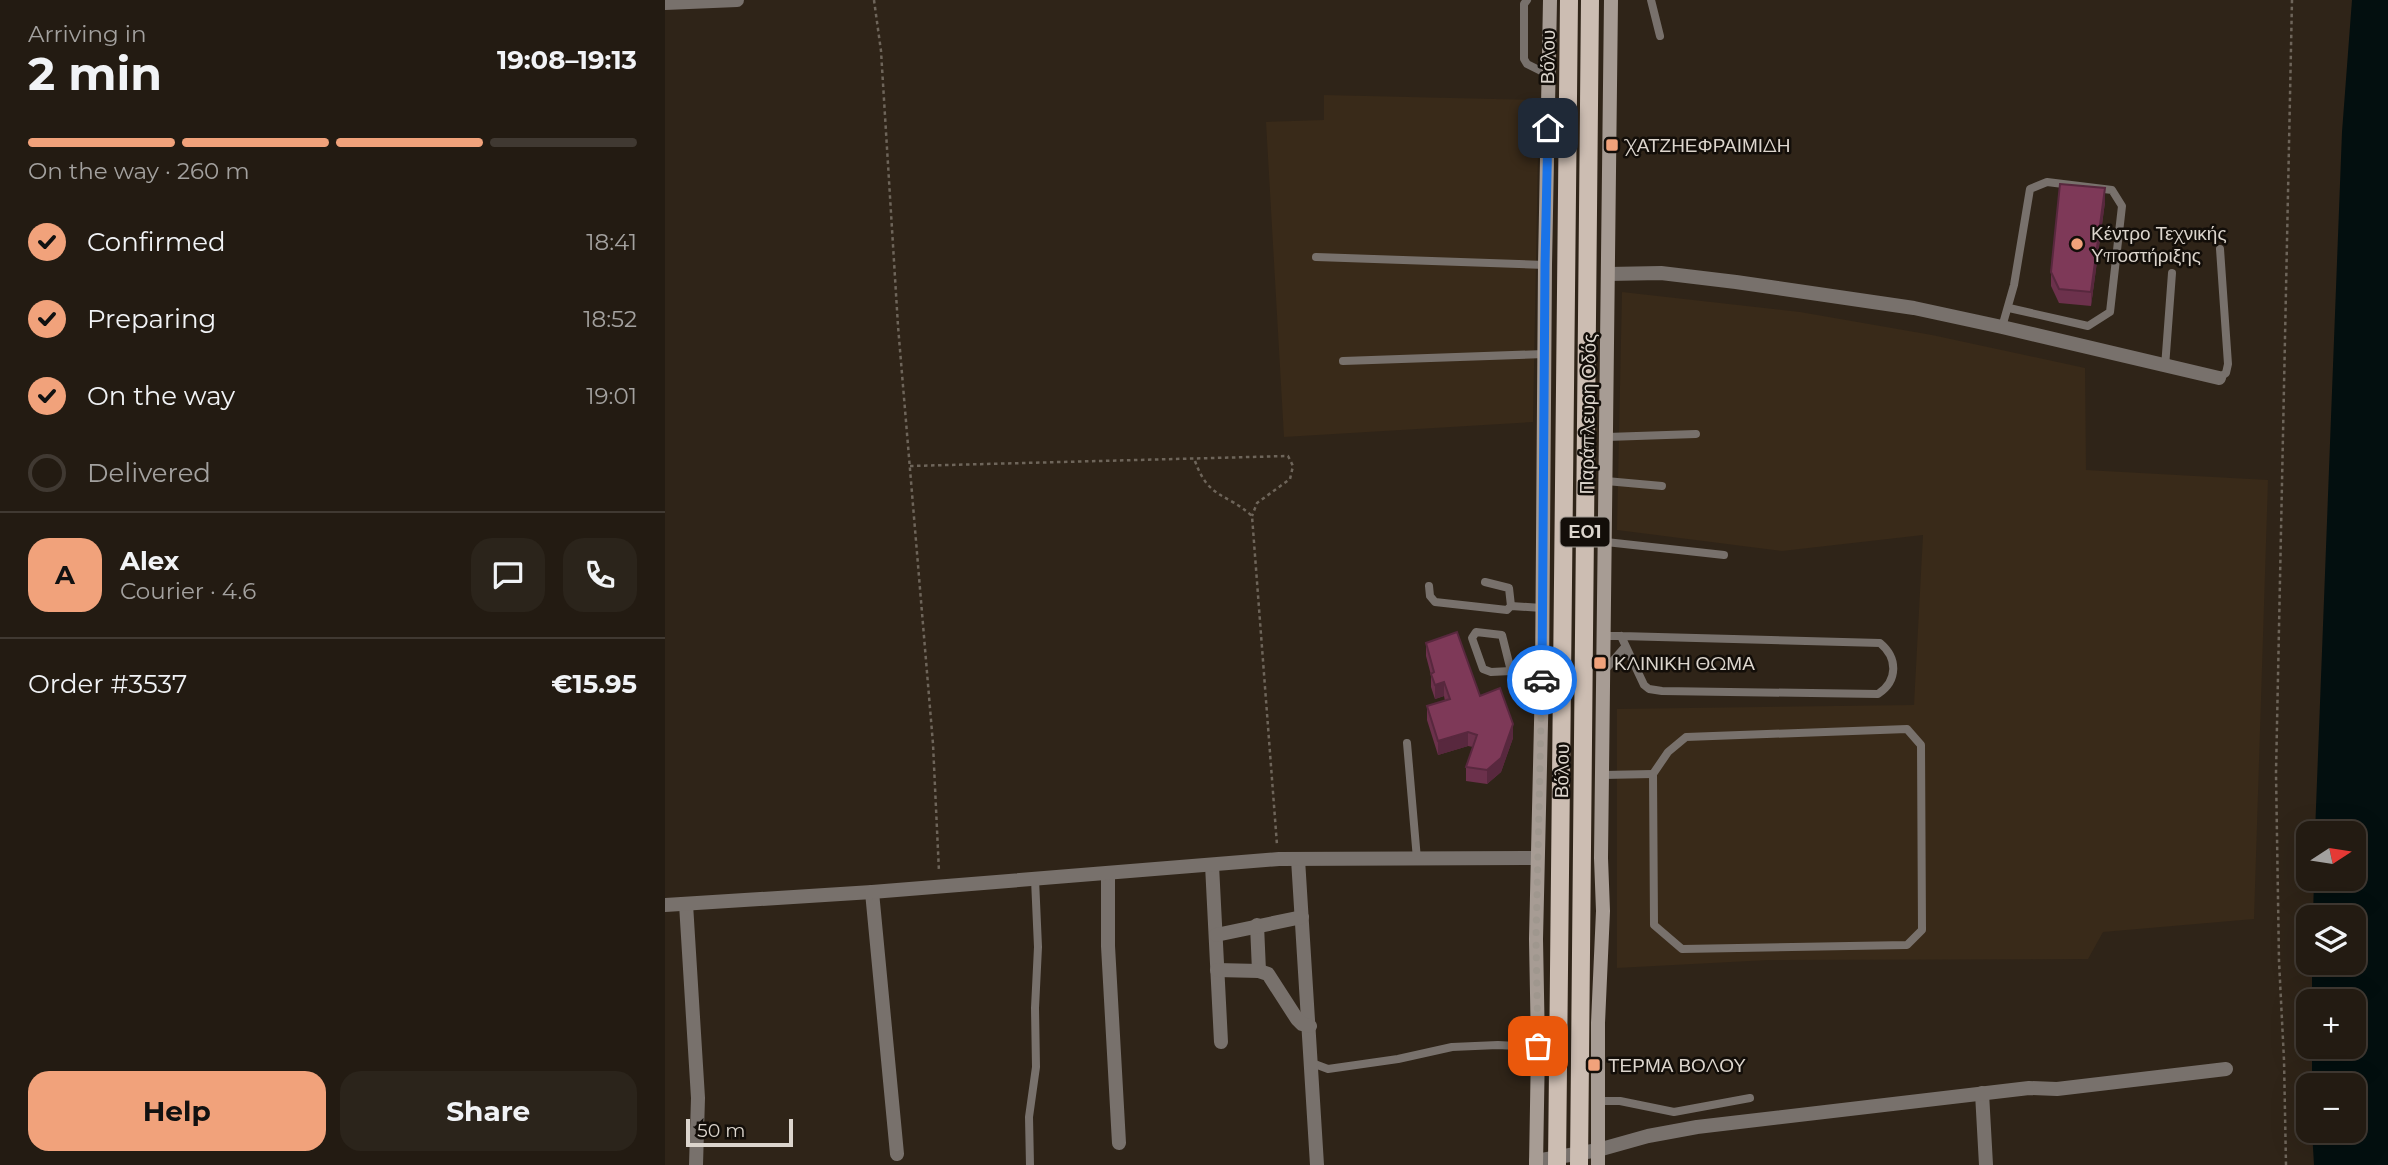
<!DOCTYPE html>
<html lang="en">
<head>
<meta charset="utf-8">
<style>
	:root { --surface:#231b12; --page:#2b241b; --text:#f1f3f6; --muted:#a3a19f; --line:#403932; --accent:#f1a27b }
	body { margin:0; font-family:Montserrat,sans-serif; background:var(--page); color:var(--text); height:100vh; display:flex; flex-direction:column; font-size:26px; white-space:nowrap }
	* { box-sizing:border-box; margin:0 }
	p { font-size:23px; color:var(--muted) }
	.icon { flex:none; width:38px; height:38px; fill:none; stroke:currentColor; stroke-width:2; stroke-linecap:round; stroke-linejoin:round }
	.map { position:relative; flex:1; overflow:hidden }
	.panel { display:flex; flex-direction:column; background:var(--surface); width:665px }
	.panel>* { flex:none }
	.needle { width:46px; rotate:78deg }
	.fabs { position:absolute; left:1631px; top:821px; display:grid; gap:14px }
	.fabs a { display:grid; place-items:center; width:70px; height:70px; border-radius:14px; background:var(--surface); box-shadow:0 7px 28px #0002,0 0 0 2px var(--line); font-size:35px }
	.scale { position:absolute; left:21px; bottom:18px; width:107px; box-sizing:border-box; padding-left:7px; border:4px solid #dcd5cd; border-top:0; font-size:19px; line-height:24px; white-space:nowrap; color:#dcd5cd; -webkit-text-stroke:5px #130e09; paint-order:stroke }
	.pin { position:absolute; display:grid; place-items:center; width:60px; height:60px; color:#fff; margin:-30px; border-radius:14px; box-shadow:0 4px 10px #0006 }
	.courier { position:absolute; display:grid; place-items:center; width:70px; height:70px; margin:-35px; border:5px solid #1a73e8; border-radius:50%; background:#fff; color:#222; box-shadow:0 2px 9px #0007 }
	.summary em { font-style:normal; font-weight:700 }
	.summary div { display:flex; flex-direction:column-reverse }
	.summary { display:flex; align-items:center; justify-content:space-between; height:119px; padding:0 28px }
	h1 { font-size:46px; font-weight:700; line-height:52px }
	.bar { display:grid; grid-template-columns:repeat(4,1fr); gap:10px 7px; align-content:center; height:84px; padding:0 28px }
	.bar i { height:9px; border-radius:5px; background:var(--line) }
	.bar .on { background:var(--accent) }
	.bar p { grid-column:span 4 }
	.line { display:flex; align-items:center; gap:18px; padding:0 28px; border-top:2px solid var(--line) }
	.line div { flex:1 }
	.round { display:grid; place-items:center; flex:none; width:74px; height:74px; border-radius:21px; background:var(--page) }
	ol { padding:0 28px; list-style:none }
	li { display:flex; align-items:center; gap:21px; height:77px }
	li p { margin-inline-start:auto }
	li .icon { padding:7px; border-radius:50%; background:var(--accent); color:#111; stroke-width:4 }
	li:last-child { color:var(--muted) }
	li i { width:38px; height:38px; border:4px solid var(--line); border-radius:50% }
	.cta { display:flex; gap:14px; margin-top:auto; padding:14px 28px }
	.cta a { flex:1; height:80px; border-radius:21px; background:var(--accent); color:#111; font-size:28px; font-weight:700; line-height:80px; text-align:center }
	.cta a+a { background:var(--page); color:var(--text) }
	main { display:flex; flex:1; min-height:0 }
	.map>svg:first-child { display:block }
</style>
</head>
<body>
<main>
<section class="panel">
<div class="summary"><div><h1>2 min</h1><p>Arriving in</p></div><em>19:08–19:13</em></div>
<div class="bar"><i class="on"></i><i class="on"></i><i class="on"></i><i></i><p>On the way · 260 m</p></div>
<ol>
<li><svg class="icon" aria-label="check" viewBox="0 0 24 24"><path d="M5 12l5 5 9-10"/></svg>Confirmed<p>18:41</p></li>
<li><svg class="icon" aria-label="check" viewBox="0 0 24 24"><path d="M5 12l5 5 9-10"/></svg>Preparing<p>18:52</p></li>
<li><svg class="icon" aria-label="check" viewBox="0 0 24 24"><path d="M5 12l5 5 9-10"/></svg>On the way<p>19:01</p></li>
<li><i></i>Delivered</li>
</ol>
<div class="line" style="height:126px"><b class="round" style="background:var(--accent);color:#111">A</b><div><b>Alex</b><p>Courier · 4.6</p></div><a class="round"><svg class="icon" aria-label="chat" viewBox="0 0 24 24"><path d="M4 5h16v11H9l-5 4z"/></svg></a><a class="round"><svg class="icon" aria-label="phone" viewBox="0 0 24 24"><path d="M5 4h4l2 5-3 2q2 4 5 5l2-3 5 2v4C11 20 4 13 5 4z"/></svg></a></div>
<div class="line" style="height:91px"><div>Order #3537</div><b>€15.95</b></div>
<div class="cta"><a>Help</a><a>Share</a></div>
</section>
<div class="map">
<svg width="1723" height="1165" viewBox="0 0 1723 1165">
	<rect width="100%" height="100%" fill="#2f2418"/>
	<!-- built -->
	<g fill="#392a19">
		<path d="M659,95L874,100L868,422L619,437L601,122L659,120Z"/>
		<path d="M957,292L1135,312L1267,335L1420,368L1421,470L1603,480L1589,919L1438,932L1423,959L1104,960L952,968V709L1249,705L1258,535L1117,551L952,530Z"/>
	</g>
	<!-- water -->
	<path fill="#030f0f" d="M1687,0H1723V1165H1649L1647,1131L1689,1130V1085H1647V1047L1689,1046V1001H1647V963L1689,962V917H1648L1649,879L1689,878V833H1650L1677,132Z"/>
	<g fill="none" stroke-linecap="round" stroke-linejoin="round">
		<!-- path -->
		<g stroke="#6e655a" stroke-width="2.5" stroke-dasharray="3.5 3.5" stroke-linecap="butt">
			<path d="M209,0L216,51L233,326L268,744L274,872"/>
			<path d="M530,461C544,500 561,492 587,516L612,845"/>
			<path d="M245,466L623,456L628,466L625,479L592,503L587,516"/>
			<path d="M1621,1165L1619,1060L1614,961L1611,773L1627,0"/>
		</g>
		<!-- lane -->
		<g stroke="#78716c" stroke-width="8">
			<path d="M862,0L859,4V59L862,64L884,75"/>
			<path d="M986,0L995,36"/>
			<path d="M651,257L880,265"/>
			<path d="M1337,327L1349,285L1365,189L1382,182L1447,190L1457,206L1445,312L1423,326L1344,308"/>
			<path d="M678,361L879,354"/>
			<path d="M1500,367L1507,273"/>
			<path d="M1554,378L1561,373L1563,364L1555,249"/>
			<path d="M942,437L1031,434"/>
			<path d="M941,481L997,486"/>
			<path d="M941,542L1059,555"/>
			<path d="M820,582L844,588L846,606"/>
			<path d="M764,586L765,596L770,602L842,610L846,606L877,608"/>
			<path d="M811,632L837,635L846,671L826,672L818,669L807,638Z"/>
			<path d="M939,636H956L1215,643C1233,658 1233,681 1213,694L997,691L984,689L979,685L956,636"/>
			<path d="M939,671L960,647"/>
			<path d="M877,704L850,689L846,671L877,662"/>
			<path d="M1242,729L1256,745L1257,930L1242,945L1017,949L989,925L988,774L1003,752L1021,737Z"/>
			<path d="M742,743L752,859"/>
			<path d="M938,775L988,774"/>
			<path d="M647,1063L663,1069L733,1059L787,1047L833,1045L873,1047"/>
			<path d="M933,1101H955L1009,1112L1085,1098"/>
			<path d="M365,1165L364,1117L371,1067L370,1008L373,947L370,879"/>
		</g>
		<!-- street -->
		<g stroke="#78716c" stroke-width="14">
			<path d="M0,3L72,0"/>
			<path d="M943,274L996,273L1071,282L1249,308L1337,327L1554,378"/>
			<path d="M633,859L652,1165"/>
			<path d="M547,865L556,1042"/>
			<path d="M443,873V946L454,1143"/>
			<path d="M207,892L232,1154"/>
			<path d="M21,904L33,1098L31,1165"/>
			<path d="M0,905L207,892L614,859L872,858"/>
			<path d="M592,925L594,971"/>
			<path d="M551,935L637,917"/>
			<path d="M552,970L594,971L603,974L632,1019L637,1024L645,1026"/>
			<path d="M1317,1093L1321,1165"/>
			<path d="M871,1161L933,1150L983,1136L1032,1127L1364,1088L1392,1089L1561,1069"/>
		</g>
		<!-- secondary -->
		<g stroke="#a79c94" stroke-width="14">
			<path d="M871,1165L873,1047L871,939L877,680L880,265L885,0"/>
			<path d="M933,1165V1023L938,911L936,858L946,0"/>
		</g>
		<!-- primary -->
		<g stroke="#ccbdb2" stroke-width="18">
			<path d="M892,1165L904,0"/>
			<path d="M914,1165L925,0"/>
		</g>
	</g>
	<!-- wall -->
	<g fill="#6c314c">
		<path d="M1440,202L1426,306L1394,303L1386,286V272Z"/>
		<path d="M761,643L815,696L848,738L836,772L822,784L801,781V767L808,747L803,746L773,755L762,720V706L780,701L779,696L770,699L766,687V675L761,656Z"/>
	</g>
	<!-- shaded-wall -->
	<g fill="#58283e">
		<path d="M1440,188V202L1426,306V292Z"/>
		<path d="M779,682V696L770,699V685Z"/>
		<path d="M848,724V738L836,772L822,784V770Z"/>
		<path d="M803,732V746L773,755V741Z"/>
	</g>
	<!-- building -->
	<g fill="#7e3958" stroke="#58283e" stroke-width="2">
		<path d="M1395,184L1440,188L1426,292L1394,289L1386,272Z"/>
		<path d="M792,632L815,696L835,688L848,724L836,758L822,770L801,767L812,735L803,732L773,741L762,706L785,699L779,682L770,685L766,674L769,672L761,643Z"/>
	</g>
	<g fill="none" stroke-linecap="round" stroke-linejoin="round">
		<!-- done -->
		<path stroke="#9f978e" stroke-width="7" stroke-dasharray="0 12.6" d="M873,1046L871,939L877,680"/>
		<!-- route -->
		<path stroke="#1a73e8" stroke-width="9" d="M877,680L880,265L883,128"/>
	</g>
	<!-- markers -->
	<g fill="#f1a27b" stroke="#130e09" stroke-width="2.5">
		<rect x="940" y="138" width="14" height="14" rx="3.5"/>
		<circle cx="1412" cy="244" r="7"/>
		<rect x="928" y="656" width="14" height="14" rx="3.5"/>
		<rect x="922" y="1058" width="14" height="14" rx="3.5"/>
	</g>
	<g text-anchor="middle" dominant-baseline="central" stroke-width="5" stroke-linejoin="round" paint-order="stroke">
		<!-- shield labels -->
		<rect fill="#130e09" stroke="#a09992" stroke-width="2" x="895.5" y="517.5" width="49" height="29" rx="5"/>
		<g font-size="18" font-weight="bold" fill="#dcd5cd">
			<text x="920" y="532">ΕΟ1</text>
		</g>
		<!-- street labels -->
		<g font-size="19" fill="#dcd5cd" stroke="#130e09">
			<text transform="translate(883 57) rotate(-89)">Βόλου</text>
			<text transform="translate(923 414) rotate(-89)">Παράπλευρη Οδός</text>
			<text transform="translate(897 771) rotate(-89)">Βόλου</text>
		</g>
		<!-- poi labels -->
		<g font-size="19" fill="#dcd5cd" stroke="#130e09" text-anchor="start">
			<text x="961" y="145">ΧΑΤΖΗΕΦΡΑΙΜΙΔΗ</text>
			<text x="1426" y="233">Κέντρο Τεχνικής<tspan x="1426" dy="22">Υποστήριξης</tspan></text>
			<text x="949" y="663">ΚΛΙΝΙΚΗ ΘΩΜΑ</text>
			<text x="943" y="1065">ΤΕΡΜΑ ΒΟΛΟΥ</text>
		</g>
	</g>
</svg>
<div class="fabs">
<a><svg class="needle" viewBox="-14 -14 28 28"><path d="M0-13l5 13h-10z" fill="#e53935"/><path d="M0 13l5-13h-10z" fill="#a3a19f"/></svg></a>
<a><svg class="icon" aria-label="layers" viewBox="0 0 24 24"><path d="M12 4l9 5-9 5-9-5zM3 14l9 5 9-5"/></svg></a>
<a>+</a>
<a>−</a>
</div>
<div class="scale">50 m</div>
<div class="pin" style="left:873px;top:1046px;background:#ea580c"><svg class="icon" aria-label="bag" viewBox="0 0 24 24"><path d="M5 8h14l-1 12H6zM9 8a3 3 0 0 1 6 0"/></svg></div>
<div class="pin" style="left:883px;top:128px;background:#1f2937"><svg class="icon" aria-label="home" viewBox="0 0 24 24"><path d="M3 11l9-7 9 7M6 9v11h12V9"/></svg></div>
<div class="courier" style="left:877px;top:680px"><svg class="icon" aria-label="car" viewBox="0 0 24 24"><path d="M5 17H2v-5l4-1 3-4h7l3 4 3 1v5h-3M9 17h6M6 11h13"/><circle cx="7" cy="17" r="2"/><circle cx="17" cy="17" r="2"/></svg></div>
</div>
</main>
</body>
</html>
